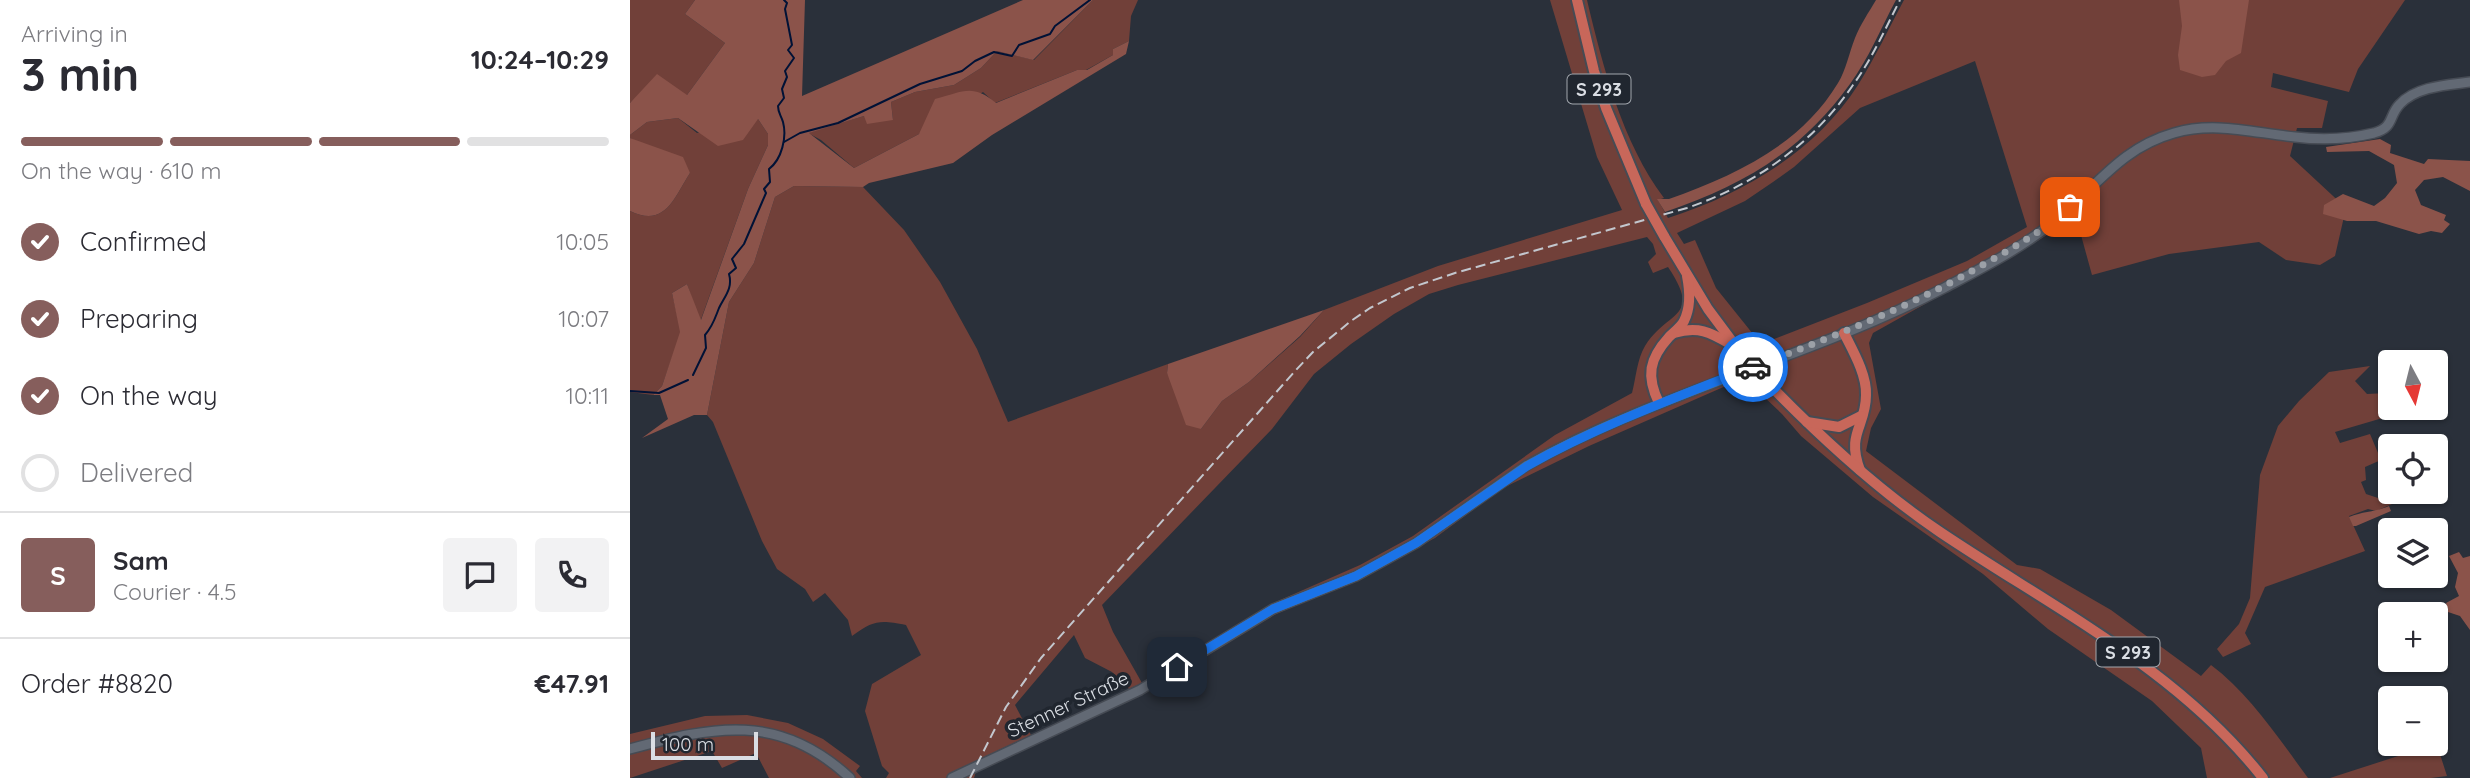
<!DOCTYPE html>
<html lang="en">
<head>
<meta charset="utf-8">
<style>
	:root { --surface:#fff; --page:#f2f2f3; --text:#2b2b33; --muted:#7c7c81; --line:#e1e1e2; --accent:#865e5c }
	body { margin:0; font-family:Quicksand,sans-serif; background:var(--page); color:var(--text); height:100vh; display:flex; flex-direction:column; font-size:26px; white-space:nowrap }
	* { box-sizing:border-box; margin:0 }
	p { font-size:23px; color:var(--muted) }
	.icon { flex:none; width:38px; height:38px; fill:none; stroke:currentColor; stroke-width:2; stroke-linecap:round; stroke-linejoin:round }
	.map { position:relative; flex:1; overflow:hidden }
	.sheet { display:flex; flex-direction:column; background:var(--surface); width:630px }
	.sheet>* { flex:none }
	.needle { width:46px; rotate:173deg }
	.controls { position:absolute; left:1748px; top:350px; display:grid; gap:14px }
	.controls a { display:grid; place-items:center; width:70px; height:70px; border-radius:7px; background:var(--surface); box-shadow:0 2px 5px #0004; font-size:35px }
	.scale { position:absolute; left:21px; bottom:18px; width:107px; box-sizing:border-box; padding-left:7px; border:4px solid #dadee4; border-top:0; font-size:19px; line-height:24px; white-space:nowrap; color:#dadee4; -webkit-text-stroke:5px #20262f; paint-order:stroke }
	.pin { position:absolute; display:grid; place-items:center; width:60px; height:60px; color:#fff; margin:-30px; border-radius:14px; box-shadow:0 4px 10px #0006 }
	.courier { position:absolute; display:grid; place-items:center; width:70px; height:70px; margin:-35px; border:5px solid #1a73e8; border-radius:50%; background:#fff; color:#222; box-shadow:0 2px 9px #0007 }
	.summary em { font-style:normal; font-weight:700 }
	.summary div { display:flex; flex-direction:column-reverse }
	.summary { display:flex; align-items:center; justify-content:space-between; height:119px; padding:0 21px }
	h1 { font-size:46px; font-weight:700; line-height:52px }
	.bar { display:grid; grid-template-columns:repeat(4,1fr); gap:10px 7px; align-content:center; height:84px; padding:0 21px }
	.bar i { height:9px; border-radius:5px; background:var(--line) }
	.bar .current { background:var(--accent) }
	.bar p { grid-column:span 4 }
	.line { display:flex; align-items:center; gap:18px; padding:0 21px; border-top:2px solid var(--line) }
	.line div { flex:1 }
	.round { display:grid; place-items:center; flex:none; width:74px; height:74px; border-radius:7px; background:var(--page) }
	ol { padding:0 21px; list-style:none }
	li { display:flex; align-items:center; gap:21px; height:77px }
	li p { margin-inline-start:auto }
	li .icon { padding:7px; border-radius:50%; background:var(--accent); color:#fff; stroke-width:4 }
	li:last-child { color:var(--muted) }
	li i { width:38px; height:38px; border:4px solid var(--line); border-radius:50% }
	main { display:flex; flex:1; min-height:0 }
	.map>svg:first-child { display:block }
</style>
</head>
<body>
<main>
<section class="sheet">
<div class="summary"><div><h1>3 min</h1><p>Arriving in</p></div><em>10:24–10:29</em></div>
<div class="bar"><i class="current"></i><i class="current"></i><i class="current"></i><i></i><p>On the way · 610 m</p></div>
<ol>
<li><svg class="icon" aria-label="check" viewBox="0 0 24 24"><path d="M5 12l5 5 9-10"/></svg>Confirmed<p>10:05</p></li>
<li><svg class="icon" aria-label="check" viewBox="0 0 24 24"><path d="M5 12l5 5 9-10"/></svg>Preparing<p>10:07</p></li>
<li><svg class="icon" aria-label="check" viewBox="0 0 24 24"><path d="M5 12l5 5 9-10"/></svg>On the way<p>10:11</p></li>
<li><i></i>Delivered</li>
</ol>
<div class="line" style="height:126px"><b class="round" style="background:var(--accent);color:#fff">S</b><div><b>Sam</b><p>Courier · 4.5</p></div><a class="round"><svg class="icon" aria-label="chat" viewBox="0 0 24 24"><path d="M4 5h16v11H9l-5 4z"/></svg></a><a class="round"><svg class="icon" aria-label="phone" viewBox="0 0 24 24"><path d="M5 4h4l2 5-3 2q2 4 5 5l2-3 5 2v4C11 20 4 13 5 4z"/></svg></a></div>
<div class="line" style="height:91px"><div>Order #8820</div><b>€47.91</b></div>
</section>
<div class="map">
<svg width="1840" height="778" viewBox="0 0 1840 778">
	<rect width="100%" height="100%" fill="#2a303a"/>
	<!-- green -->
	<g fill="#714039" fill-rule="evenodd">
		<path d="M0,0H65L55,14L95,43L57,95L6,98L0,103Z"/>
		<path d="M463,0H508L501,16L499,41L483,49V55L456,70H447L365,103L353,92L289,134L224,168L191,140L178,133L234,116L263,120L261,102L285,92L324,85L351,68L367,51L404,60Z"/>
		<path d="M920,0H957C973,67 992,142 1034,198L1028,200L1038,218C1113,194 1185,152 1228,85C1245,58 1259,28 1274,0H1775L1728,69L1719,92L1643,73L1641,87L1698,101L1692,128H1667L1660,156L1716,208L1705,256L1690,265L1656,260L1629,242L1539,254L1462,275L1446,217L1404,243L1243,333L1239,343L1251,409L1241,428L1236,451L1387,565L1410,569L1481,610L1571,676L1581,665C1620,694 1649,739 1678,778H1577L1571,748L1522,701L1418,629L1353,574L1243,497L1171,436L1152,414L1114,378L959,446L871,489L805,538L727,579L644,615L519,691L512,683L499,689L482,672L455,658L444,635L385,705L401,735L350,759L344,778H256L259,773L252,766L235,711L242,684L291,655L276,625C250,620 244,620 222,636L218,620L195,593L183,602L175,589L147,569L132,541L83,422L77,415L99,302L124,263L145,197L164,186L233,187L274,230L310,282L347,349L378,422L538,364L537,373L571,429L592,401L619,382L670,337L694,310L808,266L992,210L967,157ZM1345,61L1397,227L1337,261L1237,303L1131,344L1086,288L1065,240L1054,244L1047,233L1115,201L1143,182L1164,167L1230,108ZM1017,237L1023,244L1026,254L1018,262L1023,273L1038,267C1073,319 1037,310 1015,346C1007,359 1006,378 1002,393L925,435L783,536L730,565L648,601L512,683L483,632L472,605L642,429L684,374L721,344L764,314L799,294L828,285Z"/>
		<path d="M48,118L67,133L128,119L138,134V145L118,189L70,322L57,284L42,293L51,332L32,386L23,395L0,392V211C35,228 44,198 60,173L0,138V135L17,122Z"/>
		<path d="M1740,366L1725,381L1737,394L1757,393L1760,397V408H1769L1773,412L1705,432L1710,443L1740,434L1751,460L1735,467L1736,480L1731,482L1736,494L1748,498L1760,496L1762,504L1746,511L1738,509L1719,516L1735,551L1635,587L1615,633L1621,644L1593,657L1587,649L1609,624L1620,598L1630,475L1648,426L1669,401L1699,372Z"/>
		<path d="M117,715L158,723L193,739L230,766L226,771L232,778H139L126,753L92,768L82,751L0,778V734L75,716Z"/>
		<path d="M1796,747L1797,752L1808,748L1817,776L1801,778H1700Z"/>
	</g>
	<!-- forest -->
	<g fill="#8b534a">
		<path d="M65,0H175L172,96L393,0H463L403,60L367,51L351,68L324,85L285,92L261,102L263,120L237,124L234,116L179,133L224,168L289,134L305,99C333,92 342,83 366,103L447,70H457L483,55V49L499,41L496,54L362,135L323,163L239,183L233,187L164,186L145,197L124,263L99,302L77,415H64L12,438L38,419L30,395H23L32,386L50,332L42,293L57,284L71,320L118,189L138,145V134L128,119L113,140L88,146L48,118L17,122L0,135V103L27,74L57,95L95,43L55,14Z"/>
		<path d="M1246,0H1266C1251,28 1239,58 1220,84C1171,152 1112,186 1035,212L1027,199H1039C1105,175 1170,146 1208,83C1216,70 1219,53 1225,38C1230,25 1239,12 1246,0Z"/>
		<path d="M1549,0H1619L1611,53L1596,61L1585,75L1572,77L1550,70L1548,55L1552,26Z"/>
		<path d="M0,138L53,157L60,173C44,198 35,228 0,211Z"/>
		<path d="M1750,139L1761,145L1760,153L1794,164L1798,159L1840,161V191L1813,177L1794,180L1785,190L1791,205L1816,215L1814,220L1820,224L1812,233L1801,231L1789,234L1746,221H1717L1693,214L1694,205L1713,194L1744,206L1755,198L1767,183L1764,165L1739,151L1697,152L1696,147Z"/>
		<path d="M694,310L670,336L619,382L592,401L571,429L556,425L537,373L538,364Z"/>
		<path d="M1759,506L1761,511L1726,526H1723L1719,517C1734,511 1746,512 1759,506Z"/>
		<path d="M1829,552L1833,558L1840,556V630L1830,616L1818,612L1816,603L1829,596L1825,587L1828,573L1819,556Z"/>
	</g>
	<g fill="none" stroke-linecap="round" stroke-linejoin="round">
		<!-- stream -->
		<g stroke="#001236" stroke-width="2">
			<path d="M154,142L170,133L208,123L290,84L332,71L345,61L364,52L382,56L389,45L420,34L425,26L460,0"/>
			<path d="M63,375L76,348L75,335C83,326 85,318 89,308C95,296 103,288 99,274L106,268L102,259L114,244L136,193L134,189L140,182L139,169C152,159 157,137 153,122C151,115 148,113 148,106L154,98L152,89L157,77L155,71L164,58L158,50L162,45L155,9L157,3L154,0"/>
			<path d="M0,391L29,393L58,380"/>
		</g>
		<defs>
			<g id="secondary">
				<path d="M0,749C84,726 149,712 220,778"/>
				<path d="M322,778L510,690L643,609L726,576L786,543L896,466C1029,391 1180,358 1314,288C1352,268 1394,247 1427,219C1467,186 1491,148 1544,133C1585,121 1624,133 1665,137C1689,140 1719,139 1744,133C1765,127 1758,116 1770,104C1787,86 1818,85 1840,82"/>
			</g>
			<g id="highway">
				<path d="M947,0L964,71L976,108L1016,204"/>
				<path d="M1034,236L1078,309L1110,352"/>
				<path d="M1044,333C1068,326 1080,332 1100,344"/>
				<path d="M1214,333C1223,351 1237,375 1236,395C1236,427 1216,433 1230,470"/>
				<path d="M1134,379C1188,435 1245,488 1310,532C1423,608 1547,669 1633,778"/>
				<path d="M1029,403C1016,376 1019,359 1039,337C1044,332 1051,327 1054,321C1061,307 1060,291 1057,276"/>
				<path d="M1177,422L1209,427L1231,416"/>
			</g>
		</defs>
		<!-- secondary casing -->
		<use href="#secondary" stroke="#464b54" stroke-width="12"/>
		<!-- highway casing -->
		<use href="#highway" stroke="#464b54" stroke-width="14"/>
		<!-- secondary -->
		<use href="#secondary" stroke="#626974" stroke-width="9"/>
		<!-- highway -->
		<use href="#highway" stroke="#c8675a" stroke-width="10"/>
		<!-- rail -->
		<path stroke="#c3c7ce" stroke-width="2" stroke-dasharray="10 5" stroke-linecap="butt" d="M340,778L376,707L411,658L665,371L683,352L721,321L740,308L780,288L825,273L1057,208C1124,185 1183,144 1223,85C1242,59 1255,29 1270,0"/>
		<defs>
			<g id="highway-bridge">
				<path d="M1016,204L1034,236"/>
				<path d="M1110,352L1134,379"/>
			</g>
		</defs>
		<!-- highway-bridge casing -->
		<use href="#highway-bridge" stroke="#464b54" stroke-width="14" stroke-linecap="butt"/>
		<!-- highway-bridge -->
		<use href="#highway-bridge" stroke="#c8675a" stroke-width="10"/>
	</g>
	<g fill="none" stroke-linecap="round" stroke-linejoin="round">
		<!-- done -->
		<path stroke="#9ca1a8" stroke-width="7" stroke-dasharray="0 12.6" d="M1123,367C1205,336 1280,307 1356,263C1386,246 1415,230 1440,207"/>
		<!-- route -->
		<path stroke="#1a73e8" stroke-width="9" d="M547,667L643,609L726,576L786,543L897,466C968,426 1047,397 1123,367"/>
	</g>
	<g text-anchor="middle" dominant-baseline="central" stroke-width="7" stroke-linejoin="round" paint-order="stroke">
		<!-- shield labels -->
		<g fill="#20262f" stroke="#a2a7ae" stroke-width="2">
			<rect x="937.5" y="74.5" width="63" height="29" rx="5"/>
			<rect x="1466.5" y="637.5" width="63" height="29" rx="5"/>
		</g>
		<g font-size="18" font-weight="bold" fill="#dadee4">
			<text x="969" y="89">S 293</text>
			<text x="1498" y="652">S 293</text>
		</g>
		<!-- street labels -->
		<g font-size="19" fill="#dadee4" stroke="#20262f">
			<text transform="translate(438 704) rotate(-25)">Stenner Straße</text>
		</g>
	</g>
</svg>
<div class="controls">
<a><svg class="needle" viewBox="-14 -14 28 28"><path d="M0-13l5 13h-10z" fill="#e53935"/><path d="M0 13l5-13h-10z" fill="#7c7c81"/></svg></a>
<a><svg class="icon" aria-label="locate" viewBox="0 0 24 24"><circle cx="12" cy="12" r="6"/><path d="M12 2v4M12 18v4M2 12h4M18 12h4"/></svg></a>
<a><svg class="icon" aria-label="layers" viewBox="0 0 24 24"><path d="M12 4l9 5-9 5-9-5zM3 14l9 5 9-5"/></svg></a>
<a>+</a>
<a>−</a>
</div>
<div class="scale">100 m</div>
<div class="pin" style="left:1440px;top:207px;background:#ea580c"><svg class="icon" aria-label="bag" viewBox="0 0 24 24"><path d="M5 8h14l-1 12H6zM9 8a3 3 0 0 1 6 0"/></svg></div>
<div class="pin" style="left:547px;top:667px;background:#1f2937"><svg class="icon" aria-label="home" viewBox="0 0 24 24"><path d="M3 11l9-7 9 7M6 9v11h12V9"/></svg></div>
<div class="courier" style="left:1123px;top:367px"><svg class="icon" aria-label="car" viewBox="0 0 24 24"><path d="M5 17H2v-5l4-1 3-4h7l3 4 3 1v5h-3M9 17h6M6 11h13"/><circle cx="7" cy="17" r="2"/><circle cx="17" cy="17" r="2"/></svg></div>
</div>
</main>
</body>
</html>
